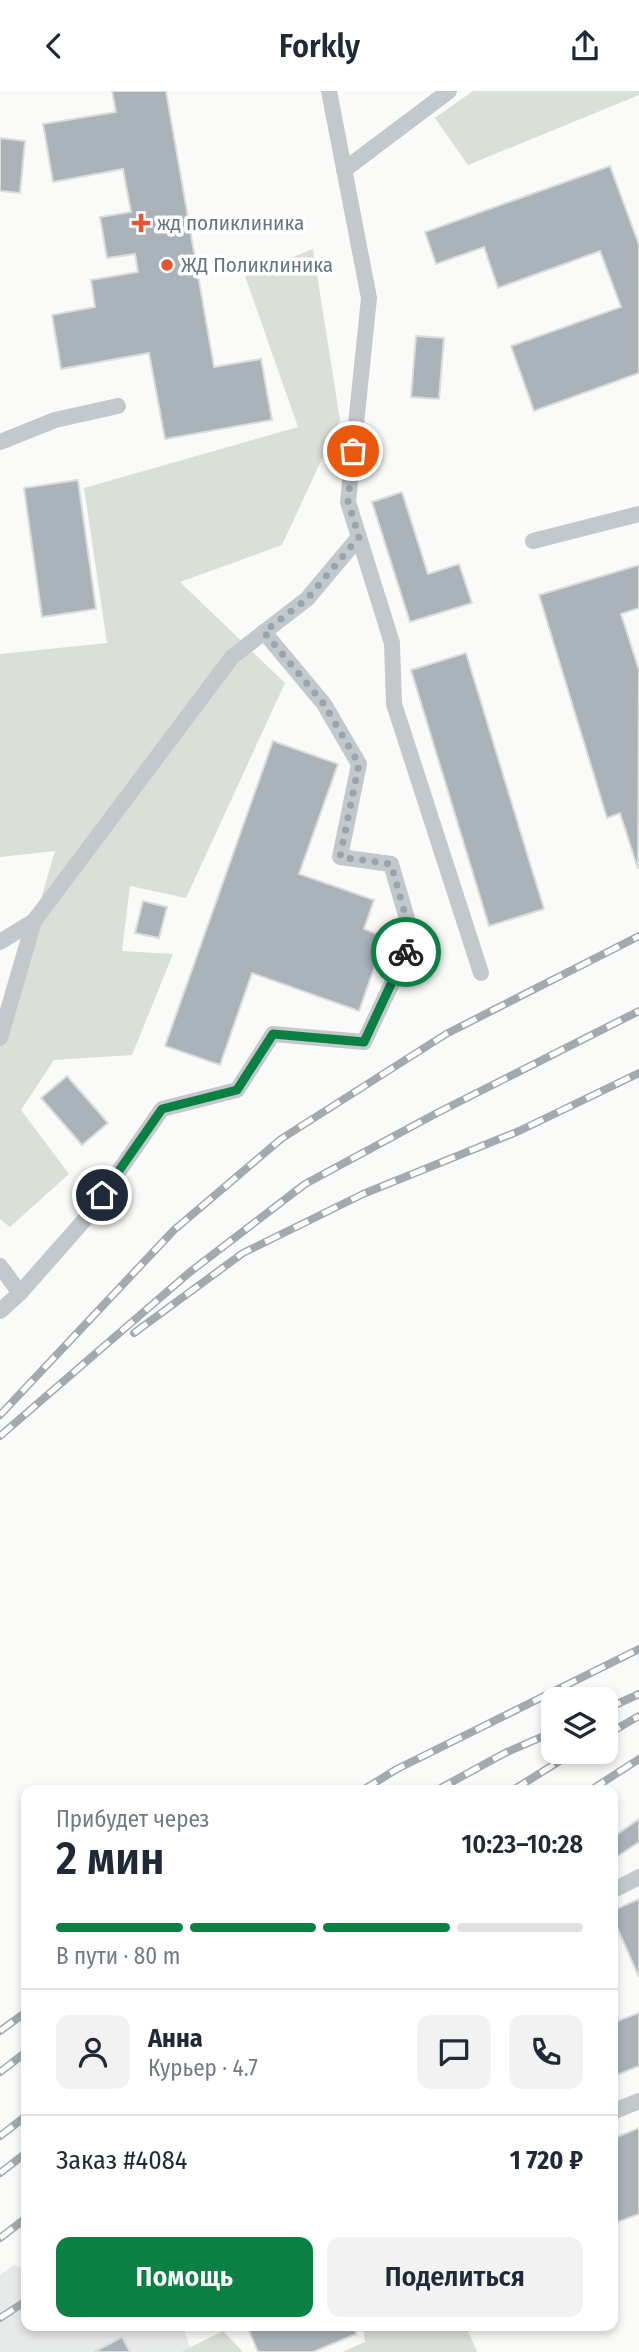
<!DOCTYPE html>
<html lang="ru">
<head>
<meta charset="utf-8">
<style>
	:root { --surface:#fff; --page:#f2f2f3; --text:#1f2937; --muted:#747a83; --line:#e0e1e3; --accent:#0b8043 }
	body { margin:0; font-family:"Fira Sans Condensed",sans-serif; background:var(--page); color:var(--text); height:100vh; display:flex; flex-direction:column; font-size:26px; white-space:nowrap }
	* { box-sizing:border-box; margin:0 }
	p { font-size:23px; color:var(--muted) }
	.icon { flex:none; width:38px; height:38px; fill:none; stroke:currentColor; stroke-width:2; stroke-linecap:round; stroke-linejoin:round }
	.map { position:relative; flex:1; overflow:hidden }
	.details { position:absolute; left:21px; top:1694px; width:597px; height:546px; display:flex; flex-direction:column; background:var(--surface); border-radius:14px; box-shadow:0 4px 10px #0003 }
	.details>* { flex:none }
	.tools { position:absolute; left:541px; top:1596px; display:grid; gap:14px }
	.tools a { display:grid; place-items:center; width:77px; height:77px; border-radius:14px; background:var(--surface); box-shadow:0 4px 10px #0003; font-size:35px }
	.pin { position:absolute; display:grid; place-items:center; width:60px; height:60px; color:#fff; margin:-30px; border:4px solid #fff; border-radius:50%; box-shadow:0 2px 7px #0007 }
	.courier { position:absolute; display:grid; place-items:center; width:70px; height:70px; margin:-35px; border:5px solid #0b8043; border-radius:50%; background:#fff; color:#222; box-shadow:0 2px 9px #0007 }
	.headline em { font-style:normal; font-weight:600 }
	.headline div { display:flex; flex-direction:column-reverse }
	.headline { display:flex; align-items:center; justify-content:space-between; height:119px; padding:0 35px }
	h1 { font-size:46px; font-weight:600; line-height:52px }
	.bar { display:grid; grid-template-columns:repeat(4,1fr); gap:10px 7px; align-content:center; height:84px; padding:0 35px }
	.bar i { height:9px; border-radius:5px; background:var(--line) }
	.bar .active { background:var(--accent) }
	.bar p { grid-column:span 4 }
	.line { display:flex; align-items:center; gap:18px; padding:0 35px; border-top:2px solid var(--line) }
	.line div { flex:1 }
	.round { display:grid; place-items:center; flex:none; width:74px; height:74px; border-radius:14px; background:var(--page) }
	.action { display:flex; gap:14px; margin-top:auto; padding:14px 35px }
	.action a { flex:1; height:80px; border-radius:14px; background:var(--accent); color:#fff; font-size:28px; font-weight:600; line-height:80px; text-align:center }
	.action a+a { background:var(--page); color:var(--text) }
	header { display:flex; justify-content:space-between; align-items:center; height:91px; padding:0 35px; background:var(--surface); font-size:32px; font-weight:600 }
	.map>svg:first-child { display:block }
</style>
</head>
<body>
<header><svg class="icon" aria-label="back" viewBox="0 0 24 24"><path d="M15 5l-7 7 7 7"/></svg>Forkly<svg class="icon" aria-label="share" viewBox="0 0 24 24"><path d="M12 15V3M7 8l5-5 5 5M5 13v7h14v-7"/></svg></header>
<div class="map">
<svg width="639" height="2261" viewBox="0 0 639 2261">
	<rect width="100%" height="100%" fill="#fafaf8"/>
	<!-- built -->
	<path fill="#e8e9e9" d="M14,2174L26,2178V2235H183L191,2261H0V2184Z"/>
	<!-- green -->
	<g fill="#dadfd7">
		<path d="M473,0H639V4L468,74L435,27Z"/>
		<path d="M313,158L340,329L282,454L180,491L285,592L186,807L130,795L122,860L173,863L132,964L54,969L21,1019L69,1083L10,1136L0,1128V947L55,760L0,766V563L107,552L84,397L298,336L245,185Z"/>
		<path d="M363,2235H466L477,2261H342L365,2251Z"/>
		<path d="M223,2240L243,2261H181Z"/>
	</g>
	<!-- building -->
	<g fill="#aab3b9" stroke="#dcdcda" stroke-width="2">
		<path d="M112,0H166L214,276L261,268L272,329L165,348L149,262L61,278L52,224L95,216L91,189L138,181L135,163L107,167L100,126L131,121L123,78L53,91L43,33L116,21Z"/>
		<path d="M0,47L25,50L20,102L0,100Z"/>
		<path d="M610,75L639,154V282L534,320L511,255L621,216L600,160L498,197L484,156L436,173L425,141Z"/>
		<path d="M416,245L444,247L439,308L411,306Z"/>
		<path d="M78,389L96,518L42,526L24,397Z"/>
		<path d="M402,401L428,483L459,473L472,512L410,531L372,411Z"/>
		<path d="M639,474V517L621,523L639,579L638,778L620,722L607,727L539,504Z"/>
		<path d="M466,562L544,818L489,835L411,579Z"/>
		<path d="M273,650L338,673L299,783L374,809L364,838L385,846L359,920L252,882L220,974L165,955Z"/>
		<path d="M143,810L167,816L159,847L135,842Z"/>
		<path d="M67,985L108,1032L82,1054L41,1007Z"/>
		<path d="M639,1728V1751L612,1769V1747Z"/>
		<path d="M639,1808V1886L612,1825V1820Z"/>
		<path d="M639,1922V1975L612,1986V1932Z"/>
		<path d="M639,2037V2123L612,2133V2048Z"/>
		<path d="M247,2235H353L356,2243L313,2261H258Z"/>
		<path d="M122,2246L130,2261H94Z"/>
	</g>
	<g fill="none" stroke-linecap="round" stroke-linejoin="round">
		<!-- lane -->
		<g stroke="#c3c8cc" stroke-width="16">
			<path d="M329,0L369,207L348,411L392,552L394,613L481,882"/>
			<path d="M344,79L449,0"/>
			<path d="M0,351L55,329L118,315"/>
			<path d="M533,450L639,423"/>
			<path d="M0,851L34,830"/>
			<path d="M0,947L34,830L232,566L307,508L359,446"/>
			<path d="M0,1175L20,1202L0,1220"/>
			<path d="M20,1202L87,1126L162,1018L237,999L273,943L364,951L413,848L391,773L340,766L359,673L324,613L264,541"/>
			<path d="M612,1800L639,1786"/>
			<path d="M612,2021L639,2010"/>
		</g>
		<defs>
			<g id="rail">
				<path d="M134,1242L243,1162L363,1103L519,1040L639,982"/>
				<path d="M0,1324L174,1139L281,1048L446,943L639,845"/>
				<path d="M0,1345L190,1181L305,1093L437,1022L639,920"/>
				<path d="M606,1618L639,1603"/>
				<path d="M606,1644L639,1625"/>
				<path d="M363,1699L397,1678L639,1558"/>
				<path d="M437,1699L505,1662L553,1641"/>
				<path d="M513,1699L571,1663"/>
				<path d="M591,1699L639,1668"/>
				<path d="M0,1940L26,1921"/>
				<path d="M0,1981L26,1961"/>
				<path d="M0,2045L26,2025"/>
				<path d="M0,2082L26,2062"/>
				<path d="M0,2147L26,2127"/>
				<path d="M0,2227L26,2210"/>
			</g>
		</defs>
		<!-- rail casing -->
		<use href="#rail" stroke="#a2aab0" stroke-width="8"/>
		<!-- rail -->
		<use href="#rail" stroke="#fff" stroke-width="5" stroke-dasharray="16" stroke-linecap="butt"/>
	</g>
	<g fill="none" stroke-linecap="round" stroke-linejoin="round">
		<!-- done -->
		<path stroke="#99a4ac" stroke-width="7" stroke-dasharray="0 12.6" d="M353,360L348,411L359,446L307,508L264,541L324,613L359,673L340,766L391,773L412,848L406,861"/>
		<!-- route -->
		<path stroke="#0b8043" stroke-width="9" d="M102,1104L162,1018L237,999L273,943L364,951L406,861"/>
	</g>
	<!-- markers -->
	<g fill="#e4572e" stroke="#fff" stroke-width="2.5">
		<path d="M137.5 121.5h7v7h7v7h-7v7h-7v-7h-7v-7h7z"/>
		<circle cx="167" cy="174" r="7"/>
	</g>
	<g text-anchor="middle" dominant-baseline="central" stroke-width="7" stroke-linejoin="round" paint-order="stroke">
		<!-- poi labels -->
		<g font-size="21" fill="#657683" stroke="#fff" text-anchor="start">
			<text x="157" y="132">жд поликлиника</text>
			<text x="181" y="174">ЖД Поликлиника</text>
		</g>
	</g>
</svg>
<div class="tools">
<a><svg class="icon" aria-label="layers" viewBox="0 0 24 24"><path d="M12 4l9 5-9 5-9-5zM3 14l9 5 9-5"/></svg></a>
</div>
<div class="pin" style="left:353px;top:360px;background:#ea580c"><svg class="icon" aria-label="bag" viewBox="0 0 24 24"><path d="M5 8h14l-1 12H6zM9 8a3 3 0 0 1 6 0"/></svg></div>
<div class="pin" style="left:102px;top:1104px;background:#1f2937"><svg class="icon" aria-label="home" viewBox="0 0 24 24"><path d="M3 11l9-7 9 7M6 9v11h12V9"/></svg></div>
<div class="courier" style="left:406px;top:861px"><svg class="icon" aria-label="bike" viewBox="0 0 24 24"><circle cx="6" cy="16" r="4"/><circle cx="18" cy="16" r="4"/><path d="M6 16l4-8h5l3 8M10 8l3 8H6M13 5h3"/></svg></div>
<section class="details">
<div class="headline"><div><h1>2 мин</h1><p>Прибудет через</p></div><em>10:23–10:28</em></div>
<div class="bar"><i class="active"></i><i class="active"></i><i class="active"></i><i></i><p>В пути · 80 m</p></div>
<div class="line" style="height:126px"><a class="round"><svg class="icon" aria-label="person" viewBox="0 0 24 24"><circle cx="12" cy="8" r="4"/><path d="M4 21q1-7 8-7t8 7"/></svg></a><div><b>Анна</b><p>Курьер · 4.7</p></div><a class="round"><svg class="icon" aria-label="chat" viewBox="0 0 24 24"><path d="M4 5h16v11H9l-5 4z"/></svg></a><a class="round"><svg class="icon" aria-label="phone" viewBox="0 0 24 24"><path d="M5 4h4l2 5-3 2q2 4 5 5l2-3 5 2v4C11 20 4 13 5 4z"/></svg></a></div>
<div class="line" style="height:91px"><div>Заказ #4084</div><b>1 720 ₽</b></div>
<div class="action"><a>Помощь</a><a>Поделиться</a></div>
</section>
</div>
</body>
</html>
